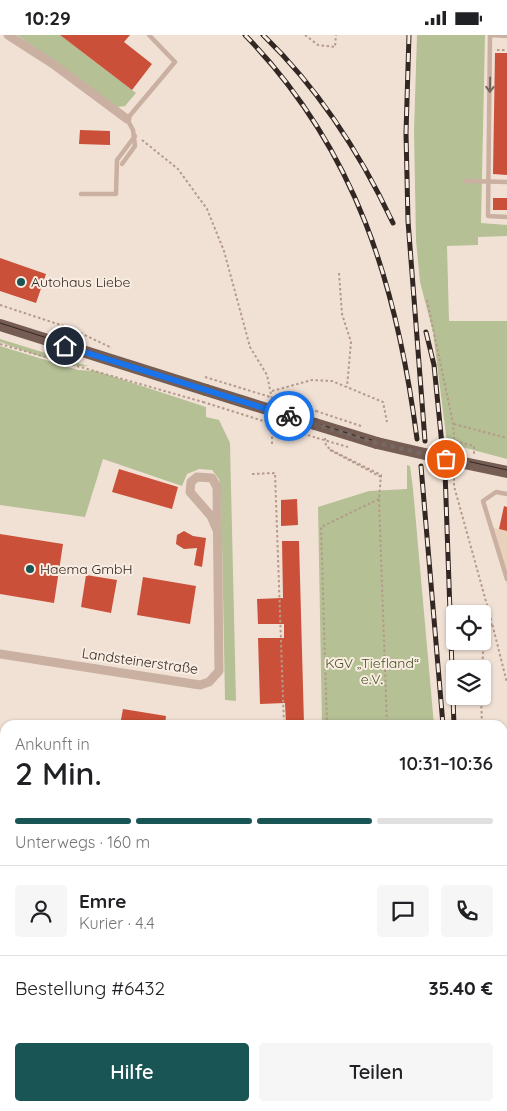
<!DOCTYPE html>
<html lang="de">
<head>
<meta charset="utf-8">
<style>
	:root { --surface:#fff; --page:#f6f6f6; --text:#202124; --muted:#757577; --line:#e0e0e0; --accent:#195554 }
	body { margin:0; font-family:Quicksand,sans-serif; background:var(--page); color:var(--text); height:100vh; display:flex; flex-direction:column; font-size:19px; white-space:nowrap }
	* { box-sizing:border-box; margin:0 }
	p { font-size:16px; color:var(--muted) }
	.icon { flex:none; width:28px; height:28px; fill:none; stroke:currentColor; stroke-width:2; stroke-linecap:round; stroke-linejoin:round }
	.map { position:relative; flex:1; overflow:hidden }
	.side { position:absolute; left:0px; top:685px; width:508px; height:391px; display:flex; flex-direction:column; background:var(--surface); border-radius:15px 15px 0 0; box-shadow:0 1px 4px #0004 }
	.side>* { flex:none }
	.tools { position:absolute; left:446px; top:570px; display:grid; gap:10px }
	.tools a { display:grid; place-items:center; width:45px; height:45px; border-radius:5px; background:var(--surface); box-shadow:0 1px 4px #0004; font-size:25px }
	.pin { position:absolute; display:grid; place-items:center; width:42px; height:42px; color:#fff; margin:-21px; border:2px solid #fff; border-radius:50%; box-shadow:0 1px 5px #0007 }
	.courier { position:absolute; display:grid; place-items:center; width:50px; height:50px; margin:-25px; border:4px solid #1a73e8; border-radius:50%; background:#fff; color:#222; box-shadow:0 1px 6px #0007 }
	.head em { font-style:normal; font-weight:600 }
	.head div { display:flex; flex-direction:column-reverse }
	.head { display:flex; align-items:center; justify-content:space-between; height:85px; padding:0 15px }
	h1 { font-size:32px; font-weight:600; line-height:38px }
	.bar { display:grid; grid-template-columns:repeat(4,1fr); gap:8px 5px; align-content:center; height:60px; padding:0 15px }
	.bar i { height:6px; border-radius:4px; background:var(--line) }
	.bar .on { background:var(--accent) }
	.bar p { grid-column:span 4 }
	.line { display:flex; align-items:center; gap:12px; padding:0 15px; border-top:1px solid var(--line) }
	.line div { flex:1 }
	.round { display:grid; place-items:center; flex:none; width:52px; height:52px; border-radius:5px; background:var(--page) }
	.action { display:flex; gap:10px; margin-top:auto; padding:10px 15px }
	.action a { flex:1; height:58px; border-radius:5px; background:var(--accent); color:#fff; font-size:20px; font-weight:600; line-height:58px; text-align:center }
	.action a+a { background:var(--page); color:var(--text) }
	.status { display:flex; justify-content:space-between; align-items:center; height:35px; padding:0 25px; background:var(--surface); direction:ltr }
	.status svg { height:14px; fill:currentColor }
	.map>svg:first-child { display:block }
</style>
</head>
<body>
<div class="status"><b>10:29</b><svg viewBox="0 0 49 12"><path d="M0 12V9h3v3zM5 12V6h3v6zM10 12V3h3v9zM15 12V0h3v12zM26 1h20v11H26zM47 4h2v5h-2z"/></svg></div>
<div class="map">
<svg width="507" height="1076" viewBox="0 0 507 1076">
	<rect width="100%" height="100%" fill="#f1e1d5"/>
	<!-- green -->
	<g fill="#b5c095">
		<path d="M17,0H60L136,58L125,71L118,72Z"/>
		<path d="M417,0H485L481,188L507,190V201L478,202V210L447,211L449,286H507V424L447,408L433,297L420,247L416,205L414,96Z"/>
		<path d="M0,304L88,331C69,334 20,314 0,307Z"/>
		<path d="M0,311L78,335L96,336L206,372V382L219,385L230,408L236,666L225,665L221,454L219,444L212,435L199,434L187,439L182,451L103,424L85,482L0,470Z"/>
		<path d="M407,430L410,431L413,454L434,690H322L318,472L369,456L407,454Z"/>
		<path d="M347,1071H444L428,1076H347Z"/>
	</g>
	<!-- plaza -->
	<path fill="#ead1bb" d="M490,492L507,496V550L496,513Z"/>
	<!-- building -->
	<g fill="#cb5039">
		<path d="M60,0H130L124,7L152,29L132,55Z"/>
		<path d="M495,18H507V140L493,139Z"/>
		<path d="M80,95L110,96V110L79,109Z"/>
		<rect x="493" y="163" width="14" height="12"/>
		<path d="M0,223L46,239L36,268L0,256Z"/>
		<path d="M119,434L178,452L172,474L112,457Z"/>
		<path d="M297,464L298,490L281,491V465Z"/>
		<path d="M504,471L507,472V496L499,494Z"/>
		<path d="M184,496L193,501L206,503L202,532L194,530L197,513L184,514L176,509L177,500Z"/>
		<path d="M0,499L63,509L54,568L0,559Z"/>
		<path d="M282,506H299L304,689L286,690L285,668L260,669L258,603H284V589H258L257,564L283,563Z"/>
		<path d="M86,540L117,545L111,578L81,572Z"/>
		<path d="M143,542L196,551L190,589L137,580Z"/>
		<path d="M123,674L166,681L165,690H120Z"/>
	</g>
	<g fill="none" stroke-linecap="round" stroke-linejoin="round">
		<!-- path -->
		<g stroke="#b59a8b" stroke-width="2" stroke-dasharray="2.5 2.5" stroke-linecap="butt">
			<path d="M305,0L318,10L335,12L336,0"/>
			<path d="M497,15H507"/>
			<path d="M142,105L178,134L207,174L224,216L250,312L267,340L272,364"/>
			<path d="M339,238L342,279L351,307L347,352"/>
			<path d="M427,265L453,388L455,415"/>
			<path d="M0,270L70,293L112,313"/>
			<path d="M0,309L203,367"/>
			<path d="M272,356L312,345L332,346L383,367L387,387"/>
			<path d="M316,376L361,391"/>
			<path d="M454,389L507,403"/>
			<path d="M317,403L348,412"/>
			<path d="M325,403L326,411L333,416L381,440L379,464L387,690"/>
			<path d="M455,406L474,411V419"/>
			<path d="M272,409V386"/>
			<path d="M330,415L381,442"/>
			<path d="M454,438V451L492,588"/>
			<path d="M252,439L275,438L284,690"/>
			<path d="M482,634L484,603L492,588L507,648"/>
			<path d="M481,661L482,690"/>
			<path d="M327,690L321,492L379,464"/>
			<path d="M502,903L507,946"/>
			<path d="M507,1044V1068"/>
			<path d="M352,1071L353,1076"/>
			<path d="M384,1076L408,1071"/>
		</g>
		<!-- service -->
		<g stroke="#c9b0a1" stroke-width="4.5">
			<path d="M490,0L507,1"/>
			<path d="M490,1L488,181L507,182"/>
			<path d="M122,129L135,111L133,95L127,84L175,27L149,0"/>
			<path d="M465,146L507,147"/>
			<path d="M81,159H116L117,125L135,101"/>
			<path d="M507,459L496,457L483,466L507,544"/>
			<path d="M0,861L5,859"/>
			<path d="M243,1071V1076"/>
			<path d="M271,1071V1076"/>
			<path d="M288,1071V1076"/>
			<path d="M167,1076L186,1074V1071"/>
		</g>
		<!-- minor -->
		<g stroke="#c9b0a1" stroke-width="9">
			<path d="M8,0L53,29L127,84"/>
			<path d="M0,619L200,650L209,647L219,636L217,452L212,443L197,442L191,447L190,457L211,481L217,495"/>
		</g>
		<!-- primary -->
		<g stroke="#765d54" stroke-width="12">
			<path d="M0,290L206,355"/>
			<path d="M315,389L377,408"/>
			<path d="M464,428L507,437"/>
		</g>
		<!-- tram -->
		<path stroke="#332724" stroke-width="1" d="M0,288L363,403L507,435"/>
		<defs>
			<g id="rail">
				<path d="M245,0C356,114 397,250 417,404"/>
				<path d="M263,0C319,54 360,118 393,188"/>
				<path d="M409,0L406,98L408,186L425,406"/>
				<path d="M426,297L434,330L442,410"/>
				<path d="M421,431L443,690"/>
				<path d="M445,436L454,690"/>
				<path d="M476,1071L477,1076"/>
			</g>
		</defs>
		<!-- rail casing -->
		<use href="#rail" stroke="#332724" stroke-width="5"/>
		<!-- rail -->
		<use href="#rail" stroke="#f9ece1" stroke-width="3" stroke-dasharray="9" stroke-linecap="butt"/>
		<!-- path-bridge -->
		<g stroke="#b59a8b" stroke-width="2" stroke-dasharray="2.5 2.5" stroke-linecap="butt">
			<path d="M205,342L316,376"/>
			<path d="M203,367L317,403"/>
		</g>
		<!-- primary-bridge -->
		<g stroke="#765d54" stroke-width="12">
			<path d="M206,355L315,389"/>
			<path d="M377,408L464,428"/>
		</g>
	</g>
	<!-- one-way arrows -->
	<defs><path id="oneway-shaft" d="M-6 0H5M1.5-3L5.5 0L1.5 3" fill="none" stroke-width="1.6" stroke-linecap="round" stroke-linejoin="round" transform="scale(1.25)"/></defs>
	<use stroke="#76655c" href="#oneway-shaft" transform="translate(490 50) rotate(91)"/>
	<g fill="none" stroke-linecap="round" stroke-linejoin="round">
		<!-- done -->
		<path stroke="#766862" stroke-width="5" stroke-dasharray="0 9" d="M289,381L377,408L446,424"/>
		<!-- route -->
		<path stroke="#1a73e8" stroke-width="6" d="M65,311L289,381"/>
	</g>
	<!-- markers -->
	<g fill="#195554" stroke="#f9ece1" stroke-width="2">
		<circle cx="21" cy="247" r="5"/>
		<circle cx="30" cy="534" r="5"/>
	</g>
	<g text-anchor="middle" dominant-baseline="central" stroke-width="4" stroke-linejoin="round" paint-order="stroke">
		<!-- poi labels -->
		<g font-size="14" fill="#332724" stroke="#f9ece1" text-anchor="start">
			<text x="31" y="247">Autohaus Liebe</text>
			<text x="40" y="534">Haema GmbH</text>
		</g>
		<!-- street labels -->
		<g font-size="14" fill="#332724" stroke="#f9ece1">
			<text transform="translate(140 626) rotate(8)">Landsteinerstraße</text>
		</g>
		<!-- park labels -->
		<g font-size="14" fill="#465227" stroke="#f9ece1">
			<text x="372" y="628">KGV „Tiefland“<tspan x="372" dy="16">e.V.</tspan></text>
		</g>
	</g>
</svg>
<div class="tools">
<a><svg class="icon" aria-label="locate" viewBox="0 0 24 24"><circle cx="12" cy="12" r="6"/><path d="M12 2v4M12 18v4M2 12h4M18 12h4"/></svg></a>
<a><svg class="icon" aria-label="layers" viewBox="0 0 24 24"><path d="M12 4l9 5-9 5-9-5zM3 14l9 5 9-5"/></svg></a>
</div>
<div class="pin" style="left:446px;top:424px;background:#ea580c"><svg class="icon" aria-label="bag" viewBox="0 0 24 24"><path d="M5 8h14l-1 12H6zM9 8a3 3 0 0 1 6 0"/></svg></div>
<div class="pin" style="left:65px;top:311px;background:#1f2937"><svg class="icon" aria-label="home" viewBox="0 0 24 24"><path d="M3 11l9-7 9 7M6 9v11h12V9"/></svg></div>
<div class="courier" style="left:289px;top:381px"><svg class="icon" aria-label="bike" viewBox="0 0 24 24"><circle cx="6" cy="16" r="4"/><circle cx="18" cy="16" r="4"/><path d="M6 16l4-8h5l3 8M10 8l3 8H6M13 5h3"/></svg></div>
<section class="side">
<div class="head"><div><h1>2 Min.</h1><p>Ankunft in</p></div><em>10:31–10:36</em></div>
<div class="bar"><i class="on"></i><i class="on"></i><i class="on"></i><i></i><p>Unterwegs · 160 m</p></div>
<div class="line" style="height:90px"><a class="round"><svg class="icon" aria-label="person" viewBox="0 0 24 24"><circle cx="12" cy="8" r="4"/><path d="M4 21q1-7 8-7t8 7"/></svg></a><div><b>Emre</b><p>Kurier · 4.4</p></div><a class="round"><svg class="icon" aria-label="chat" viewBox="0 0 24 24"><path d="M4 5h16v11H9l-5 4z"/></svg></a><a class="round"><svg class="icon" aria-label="phone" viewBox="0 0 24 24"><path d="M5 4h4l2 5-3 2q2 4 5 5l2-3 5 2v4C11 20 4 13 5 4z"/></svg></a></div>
<div class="line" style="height:65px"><div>Bestellung #6432</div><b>35.40 €</b></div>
<div class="action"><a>Hilfe</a><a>Teilen</a></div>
</section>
</div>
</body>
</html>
